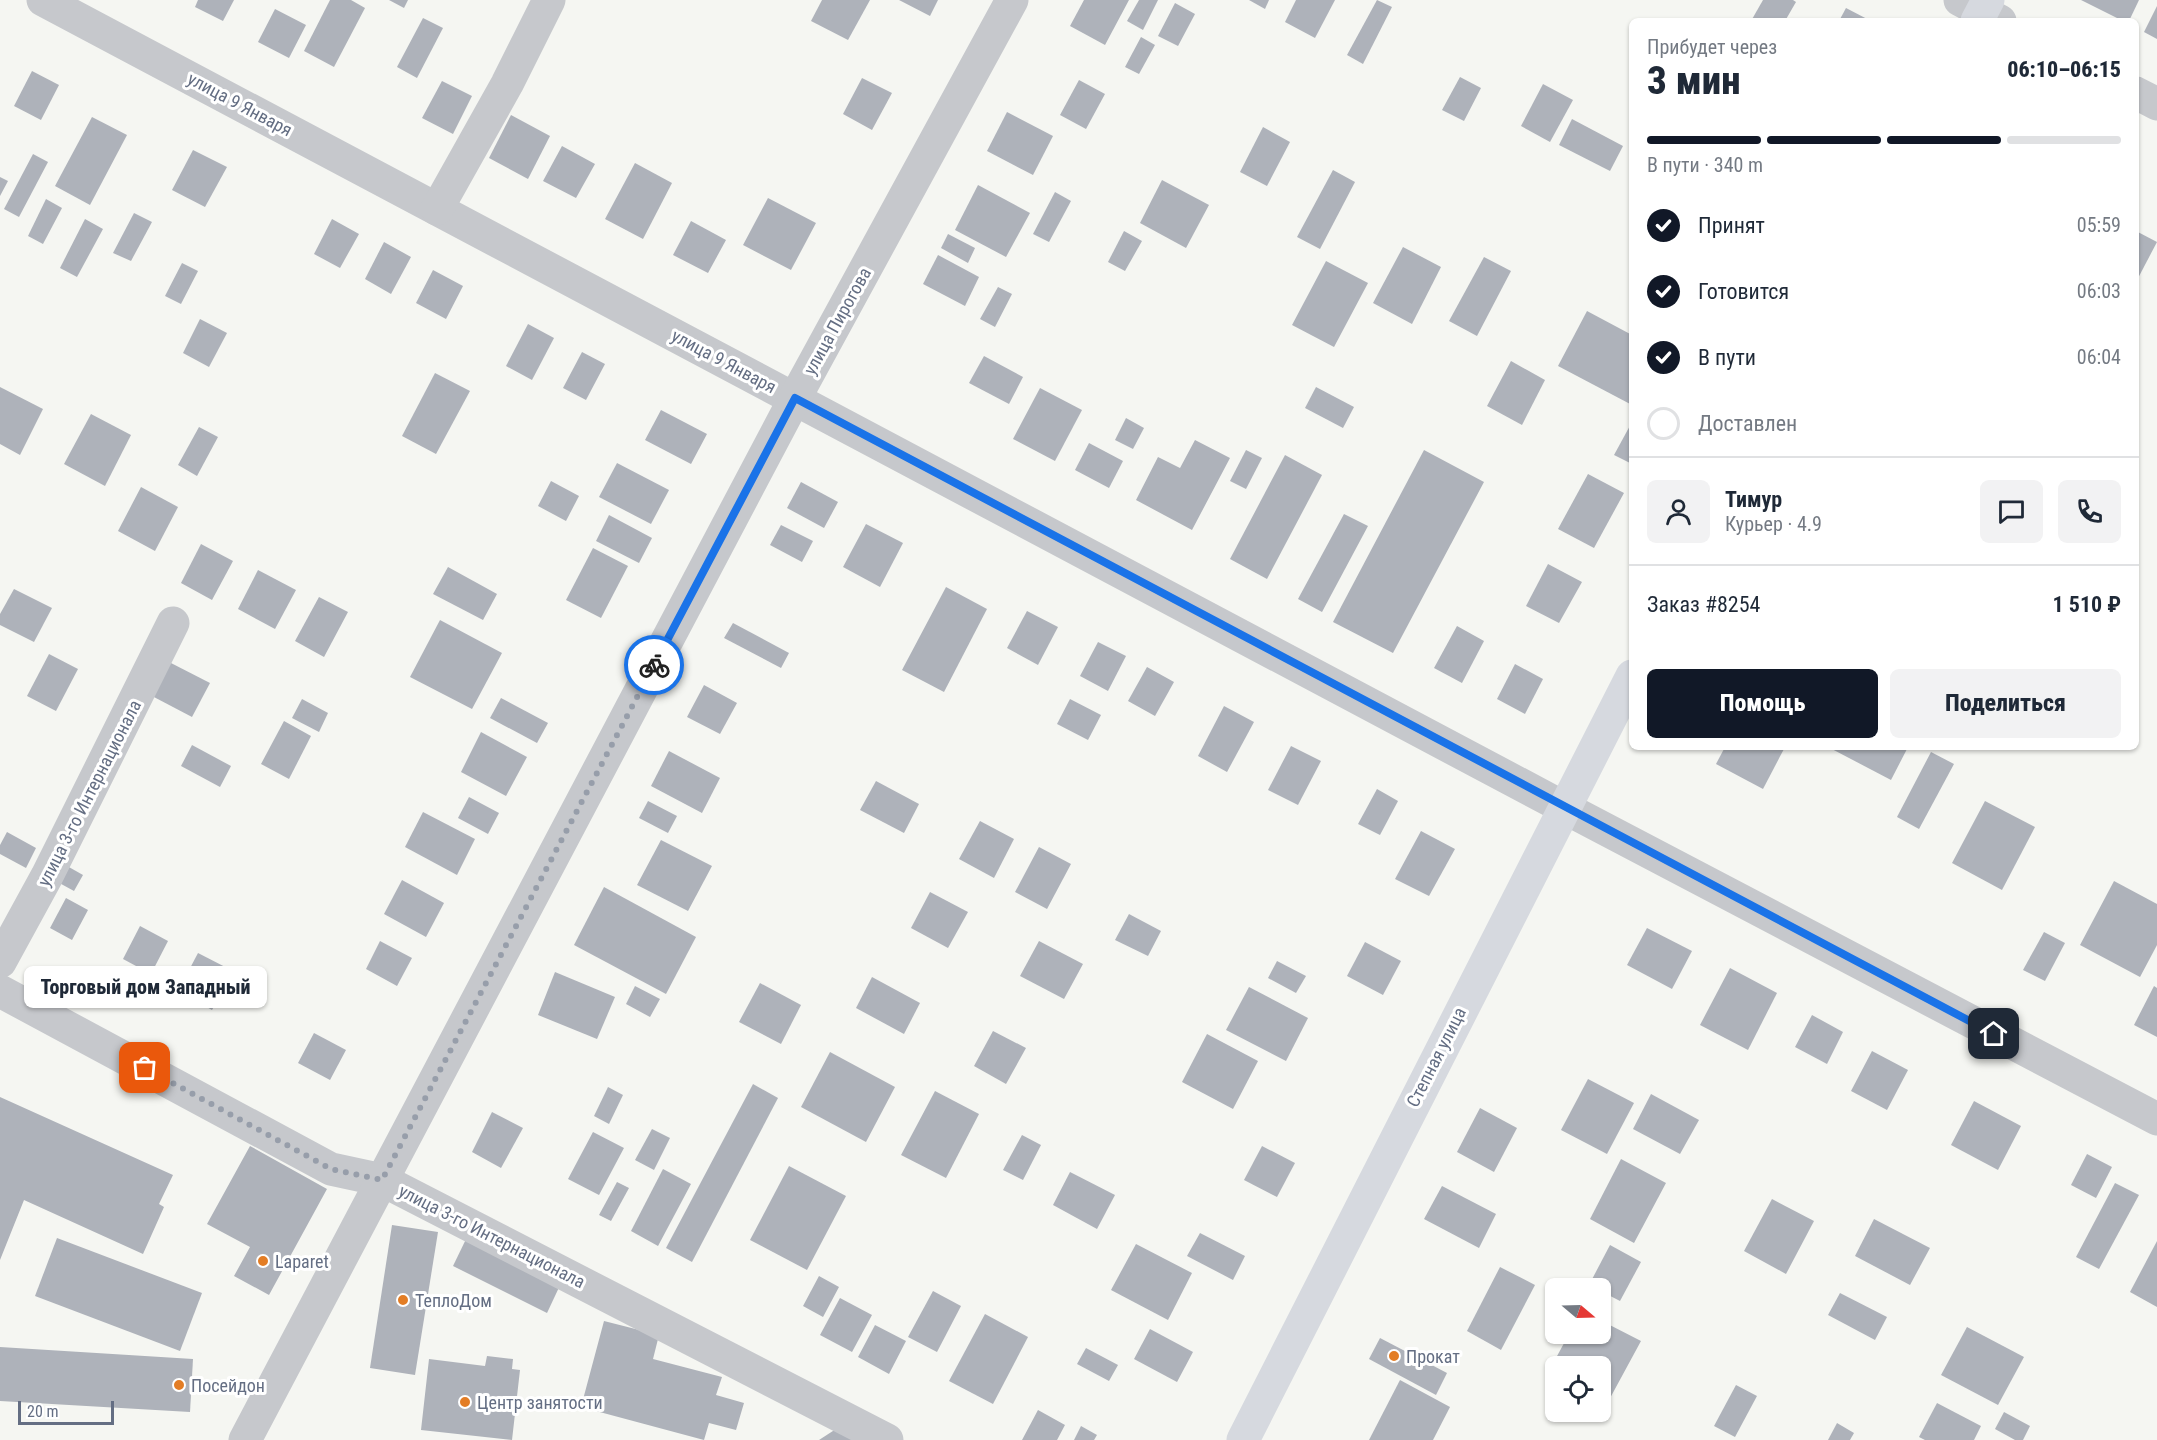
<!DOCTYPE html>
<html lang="ru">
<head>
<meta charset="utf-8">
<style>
	:root { --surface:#fff; --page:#f2f2f3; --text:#1f2937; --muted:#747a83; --line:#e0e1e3; --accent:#111827 }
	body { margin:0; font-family:"Roboto Condensed",sans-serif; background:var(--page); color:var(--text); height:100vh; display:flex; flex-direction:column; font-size:22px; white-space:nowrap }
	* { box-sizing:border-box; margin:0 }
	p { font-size:20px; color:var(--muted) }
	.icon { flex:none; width:33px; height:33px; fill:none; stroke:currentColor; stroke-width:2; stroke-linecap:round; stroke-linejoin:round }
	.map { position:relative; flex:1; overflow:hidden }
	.sheet { position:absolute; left:1629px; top:18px; width:510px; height:732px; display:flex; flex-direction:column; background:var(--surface); border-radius:9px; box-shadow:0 2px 4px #0004 }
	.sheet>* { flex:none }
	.needle { width:39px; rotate:109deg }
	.fabs { position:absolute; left:1545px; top:1278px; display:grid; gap:12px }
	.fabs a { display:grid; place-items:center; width:66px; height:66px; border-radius:9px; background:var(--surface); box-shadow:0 2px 4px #0004; font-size:30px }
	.scale { position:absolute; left:18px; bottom:15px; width:96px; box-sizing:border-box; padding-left:6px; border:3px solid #646e83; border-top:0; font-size:16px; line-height:21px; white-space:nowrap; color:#646e83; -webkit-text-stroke:4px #fff; paint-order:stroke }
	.pin { position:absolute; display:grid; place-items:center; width:51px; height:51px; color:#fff; margin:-26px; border-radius:12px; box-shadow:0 3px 9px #0006 }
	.courier { position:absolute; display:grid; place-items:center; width:60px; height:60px; margin:-30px; border:4px solid #1a73e8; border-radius:50%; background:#fff; color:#222; box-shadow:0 2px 8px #0007 }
	.bubble { position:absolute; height:42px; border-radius:9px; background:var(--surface); box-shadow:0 2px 4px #0004; font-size:20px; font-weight:800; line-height:42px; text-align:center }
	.overview em { font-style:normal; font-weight:800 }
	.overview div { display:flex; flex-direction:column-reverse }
	.overview { display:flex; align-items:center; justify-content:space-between; height:102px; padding:0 18px }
	h1 { font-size:39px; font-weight:800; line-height:45px }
	.bar { display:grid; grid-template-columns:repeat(4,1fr); gap:9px 6px; align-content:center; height:72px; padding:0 18px }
	.bar i { height:8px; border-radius:4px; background:var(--line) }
	.bar .on { background:var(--accent) }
	.bar p { grid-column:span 4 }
	.line { display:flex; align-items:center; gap:15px; padding:0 18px; border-top:2px solid var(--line) }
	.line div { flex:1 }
	.round { display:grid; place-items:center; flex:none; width:63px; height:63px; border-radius:9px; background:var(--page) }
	ol { padding:0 18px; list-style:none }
	li { display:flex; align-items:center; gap:18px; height:66px }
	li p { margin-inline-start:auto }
	li .icon { padding:6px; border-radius:50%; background:var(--accent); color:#fff; stroke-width:4 }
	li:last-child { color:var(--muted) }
	li i { width:33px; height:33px; border:3px solid var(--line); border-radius:50% }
	.action { display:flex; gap:12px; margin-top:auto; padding:12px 18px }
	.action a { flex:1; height:69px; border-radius:9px; background:var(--accent); color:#fff; font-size:24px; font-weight:800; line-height:69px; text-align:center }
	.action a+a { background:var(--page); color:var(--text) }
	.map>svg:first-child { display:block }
</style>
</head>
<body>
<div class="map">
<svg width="2157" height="1440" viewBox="0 0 2157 1440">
	<rect width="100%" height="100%" fill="#f5f6f2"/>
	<!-- building -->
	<g fill="#aeb2ba">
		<path d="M198,0H234L223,21L195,7Z"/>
		<path d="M330,0H351L365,8L334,67L304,51Z"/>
		<path d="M389,0H408L404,8Z"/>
		<path d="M822,0H870L848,40L811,21Z"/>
		<path d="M899,0H938L930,16Z"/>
		<path d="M1084,0H1129L1105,45L1070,26Z"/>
		<path d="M1139,0H1158L1143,30L1127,21Z"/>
		<path d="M1249,0H1269L1265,9Z"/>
		<path d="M1296,0H1335L1315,38L1285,22Z"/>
		<path d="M1377,0L1392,7L1363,64L1347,55Z"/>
		<path d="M1763,0H1793L1796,2L1785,21H1751Z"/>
		<path d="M2081,0H2139L2129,21H2123Z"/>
		<path d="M1175,3L1195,14L1178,46L1158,36Z"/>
		<path d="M2157,6V39L2144,32Z"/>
		<path d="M1846,8L1871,21H1839Z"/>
		<path d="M275,9L306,25L289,58L258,42Z"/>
		<path d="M423,18L443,28L417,78L397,67Z"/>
		<path d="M1141,37L1155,45L1139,74L1125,67Z"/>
		<path d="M32,71L59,85L41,120L14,106Z"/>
		<path d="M1460,77L1481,88L1464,121L1442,110Z"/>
		<path d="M862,78L892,93L872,130L843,114Z"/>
		<path d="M1079,80L1105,94L1086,129L1060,115Z"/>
		<path d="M442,81L472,96L453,134L422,118Z"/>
		<path d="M1543,84L1573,100L1550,142L1521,126Z"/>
		<path d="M1007,112L1053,136L1033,175L987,151Z"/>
		<path d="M511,115L550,136L528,179L489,158Z"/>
		<path d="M92,117L127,135L90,205L55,186Z"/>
		<path d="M1572,119L1623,146L1610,171L1559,145Z"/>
		<path d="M1263,127L1290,142L1267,186L1240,172Z"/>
		<path d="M562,146L595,164L576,198L543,181Z"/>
		<path d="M193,150L227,167L205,207L172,190Z"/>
		<path d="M33,154L48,162L19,217L4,209Z"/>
		<path d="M635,163L672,183L643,239L605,219Z"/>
		<path d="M1333,170L1355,182L1320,249L1297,237Z"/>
		<path d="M0,177L8,181L0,196Z"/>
		<path d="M1162,180L1209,205L1186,248L1140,223Z"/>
		<path d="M978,185L1030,213L1006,257L955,230Z"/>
		<path d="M1055,192L1071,201L1049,242L1033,234Z"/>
		<path d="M768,198L816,223L791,270L743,245Z"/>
		<path d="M46,199L62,208L43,244L28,236Z"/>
		<path d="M134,213L152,222L131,261L113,253Z"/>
		<path d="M85,219L103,229L77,277L60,268Z"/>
		<path d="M332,219L359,234L340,268L314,254Z"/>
		<path d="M691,221L726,240L708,273L673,255Z"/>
		<path d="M1124,231L1142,241L1125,271L1108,262Z"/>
		<path d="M2136,231L2157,242L2136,282Z"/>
		<path d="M948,234L975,248L968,263L941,248Z"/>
		<path d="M384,242L411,257L391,294L365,279Z"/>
		<path d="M1403,247L1441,267L1412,324L1373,303Z"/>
		<path d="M938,255L979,277L965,306L923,284Z"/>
		<path d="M1484,257L1511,271L1477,336L1449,321Z"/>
		<path d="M1326,261L1368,283L1334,347L1292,325Z"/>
		<path d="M182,263L198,271L181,304L165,296Z"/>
		<path d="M433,270L463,286L446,319L416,303Z"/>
		<path d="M998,287L1012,294L995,327L980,319Z"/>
		<path d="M1587,311L1632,335V405L1558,366Z"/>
		<path d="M200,319L227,333L209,367L183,353Z"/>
		<path d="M528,324L554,338L532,380L506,366Z"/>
		<path d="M582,352L605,364L586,400L563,388Z"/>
		<path d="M984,356L1023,377L1009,404L969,383Z"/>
		<path d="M1511,361L1545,380L1522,425L1487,406Z"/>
		<path d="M435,373L470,391L436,454L402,436Z"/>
		<path d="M0,387L43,409L20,455L0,444Z"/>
		<path d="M1316,387L1354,407L1343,428L1305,408Z"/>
		<path d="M1040,388L1082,410L1055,461L1013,439Z"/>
		<path d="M661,410L707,434L691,464L645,440Z"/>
		<path d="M91,414L131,435L105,486L64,464Z"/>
		<path d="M1126,418L1144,428L1133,449L1115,440Z"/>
		<path d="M1632,422V464L1614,455Z"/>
		<path d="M199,427L218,437L197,476L178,465Z"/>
		<path d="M1195,440L1230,458L1192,530L1136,500L1158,457L1180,468Z"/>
		<path d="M1089,443L1123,461L1109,488L1075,470Z"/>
		<path d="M1246,450L1262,458L1246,489L1230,481Z"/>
		<path d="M1424,450L1484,482L1393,653L1333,622Z"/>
		<path d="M1285,455L1322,475L1267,579L1230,559Z"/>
		<path d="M617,463L669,490L651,524L599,497Z"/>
		<path d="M1588,474L1624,493L1594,548L1558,529Z"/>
		<path d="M551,481L579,496L566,521L538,506Z"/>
		<path d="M801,482L838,502L824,528L787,508Z"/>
		<path d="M141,487L178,507L155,551L118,531Z"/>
		<path d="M1344,514L1368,526L1322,612L1298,599Z"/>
		<path d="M609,515L652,538L639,563L596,541Z"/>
		<path d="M866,524L903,543L880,587L843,567Z"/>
		<path d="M781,525L813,541L802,562L770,545Z"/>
		<path d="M201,544L233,561L212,600L181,583Z"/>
		<path d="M593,548L628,566L601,618L566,600Z"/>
		<path d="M1548,564L1582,582L1559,623L1526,606Z"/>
		<path d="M448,567L497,594L483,620L433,594Z"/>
		<path d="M258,570L296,590L275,629L238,609Z"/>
		<path d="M946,587L987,609L944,692L902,670Z"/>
		<path d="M14,589L52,608L34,642L0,625V614Z"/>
		<path d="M319,597L348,612L324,657L295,641Z"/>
		<path d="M1027,611L1058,627L1038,665L1007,648Z"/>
		<path d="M440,620L502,653L472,709L410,677Z"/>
		<path d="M733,623L789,653L781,668L724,638Z"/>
		<path d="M1457,626L1484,641L1462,683L1434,668Z"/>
		<path d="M1098,642L1126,656L1108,691L1080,676Z"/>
		<path d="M49,654L78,669L56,711L27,696Z"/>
		<path d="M169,662L210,683L192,717L152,696Z"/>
		<path d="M1515,664L1543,679L1525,714L1497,699Z"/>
		<path d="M1147,667L1174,682L1155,716L1128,701Z"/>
		<path d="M704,685L737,703L720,734L687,717Z"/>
		<path d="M501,698L548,723L537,743L490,718Z"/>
		<path d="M302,699L328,713L319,732L292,718Z"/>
		<path d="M1070,699L1101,715L1088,740L1057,724Z"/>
		<path d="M1224,706L1254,722L1227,772L1198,756Z"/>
		<path d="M284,721L311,736L289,779L261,764Z"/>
		<path d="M481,732L527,757L506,796L461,772Z"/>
		<path d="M192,745L231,766L220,787L181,766Z"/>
		<path d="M1291,746L1321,761L1298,805L1268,790Z"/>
		<path d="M1725,747H1785L1763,789L1716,764Z"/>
		<path d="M1828,747H1908L1891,780Z"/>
		<path d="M669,751L720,778L702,813L651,786Z"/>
		<path d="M1931,752L1954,764L1919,829L1897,817Z"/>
		<path d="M876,781L919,804L904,833L860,810Z"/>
		<path d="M1377,789L1398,801L1380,835L1358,824Z"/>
		<path d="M469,797L499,813L488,834L458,818Z"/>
		<path d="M648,801L677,816L668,833L639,818Z"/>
		<path d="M1985,801L2035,827L2002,890L1952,863Z"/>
		<path d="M423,812L475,839L457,875L405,847Z"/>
		<path d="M980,821L1014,839L994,878L959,859Z"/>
		<path d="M1421,831L1455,849L1429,896L1395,879Z"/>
		<path d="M7,832L36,848L26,868L0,854V845Z"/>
		<path d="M661,840L712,866L688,911L637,885Z"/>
		<path d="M1039,847L1071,864L1047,909L1015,892Z"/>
		<path d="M60,862L83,875L74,891L52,879Z"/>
		<path d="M402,880L444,903L426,937L384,914Z"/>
		<path d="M2114,881L2157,904V945L2140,977L2080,945Z"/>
		<path d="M604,887L696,937L666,994L574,945Z"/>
		<path d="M930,892L968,912L948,948L911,928Z"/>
		<path d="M66,898L88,910L72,940L50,928Z"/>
		<path d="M1129,914L1161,931L1148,956L1115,940Z"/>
		<path d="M140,926L168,941L151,974L123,959Z"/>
		<path d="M1647,928L1692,951L1672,989L1627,965Z"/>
		<path d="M2044,932L2065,943L2045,981L2023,970Z"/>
		<path d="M380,941L412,958L397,986L366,969Z"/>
		<path d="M1039,941L1083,964L1064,999L1020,976Z"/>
		<path d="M1365,942L1401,961L1383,995L1347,976Z"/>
		<path d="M198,953L233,971L212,1010L178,991Z"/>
		<path d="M1277,961L1306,976L1296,993L1268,978Z"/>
		<path d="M1730,968L1777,993L1748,1050L1700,1025Z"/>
		<path d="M555,972L615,997L597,1039L538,1015Z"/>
		<path d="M872,977L920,1003L904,1034L856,1008Z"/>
		<path d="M760,983L801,1005L781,1044L739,1022Z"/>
		<path d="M635,986L660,999L650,1017L626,1004Z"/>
		<path d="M2154,986L2157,988V1037L2134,1025Z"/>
		<path d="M1249,987L1308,1018L1286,1061L1226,1030Z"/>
		<path d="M1812,1015L1843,1032L1827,1064L1795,1047Z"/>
		<path d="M993,1031L1026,1048L1006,1084L974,1066Z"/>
		<path d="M314,1033L346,1050L330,1080L298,1063Z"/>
		<path d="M1207,1034L1258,1061L1233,1109L1182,1082Z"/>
		<path d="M1872,1051L1908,1070L1887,1110L1851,1091Z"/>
		<path d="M830,1052L895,1087L866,1142L801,1107Z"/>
		<path d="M1588,1079L1634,1103L1607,1154L1561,1130Z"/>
		<path d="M753,1084L778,1098L692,1262L666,1248Z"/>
		<path d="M608,1087L623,1095L609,1124L594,1116Z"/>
		<path d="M935,1091L979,1114L946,1178L901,1155Z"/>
		<path d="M1651,1094L1699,1120L1680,1154L1633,1129Z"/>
		<path d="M0,1097L173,1175L159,1204L164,1207L143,1254L24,1200L0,1260Z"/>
		<path d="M1974,1101L2021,1126L1998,1170L1951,1145Z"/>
		<path d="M1480,1108L1517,1128L1494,1172L1457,1152Z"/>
		<path d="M492,1112L523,1128L501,1168L472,1152Z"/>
		<path d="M652,1129L670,1138L654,1170L635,1160Z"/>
		<path d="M593,1132L624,1148L599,1195L568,1179Z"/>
		<path d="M1022,1135L1041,1145L1023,1180L1003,1170Z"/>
		<path d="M250,1146L327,1189L269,1295L234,1276L250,1247L207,1224Z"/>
		<path d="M1262,1146L1295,1163L1277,1197L1244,1180Z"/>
		<path d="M2087,1154L2112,1167L2096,1198L2071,1185Z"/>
		<path d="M1621,1159L1666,1183L1634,1243L1590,1219Z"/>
		<path d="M789,1166L846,1196L807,1270L750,1240Z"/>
		<path d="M663,1169L691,1184L658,1246L631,1231Z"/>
		<path d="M1070,1172L1115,1195L1097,1229L1053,1205Z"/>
		<path d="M617,1182L629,1188L611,1221L599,1215Z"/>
		<path d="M2115,1183L2139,1195L2099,1269L2076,1257Z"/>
		<path d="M1442,1186L1496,1214L1479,1248L1424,1219Z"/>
		<path d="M1772,1199L1814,1221L1786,1274L1744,1251Z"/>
		<path d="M1874,1219L1930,1248L1910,1285L1855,1256Z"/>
		<path d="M392,1225L438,1232L415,1375L370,1368Z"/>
		<path d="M1200,1233L1245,1256L1233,1280L1187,1256Z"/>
		<path d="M468,1235L562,1281L547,1313L453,1266Z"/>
		<path d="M57,1238L202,1293L180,1351L35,1296Z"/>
		<path d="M2157,1241V1307L2130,1292Z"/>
		<path d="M1136,1244L1192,1273L1168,1320L1111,1290Z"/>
		<path d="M1610,1245L1641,1262L1620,1301L1589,1285Z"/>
		<path d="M1500,1267L1535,1285L1501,1350L1467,1331Z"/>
		<path d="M819,1276L839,1287L823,1317L803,1306Z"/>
		<path d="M933,1291L961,1306L937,1352L908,1337Z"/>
		<path d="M1840,1293L1887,1317L1875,1340L1828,1315Z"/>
		<path d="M840,1298L872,1315L852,1352L820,1335Z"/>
		<path d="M985,1314L1028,1337L993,1404L949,1381Z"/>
		<path d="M1600,1320L1641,1341L1609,1400L1600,1395V1366H1556V1372L1550,1369L1569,1334H1600Z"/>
		<path d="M604,1321L659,1335L653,1359L722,1377L716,1395L744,1403L736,1430L709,1423L704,1440L581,1407Z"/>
		<path d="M875,1325L906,1341L889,1374L858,1357Z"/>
		<path d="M1967,1327L2024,1357L1998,1405L1941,1375Z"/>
		<path d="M1150,1329L1193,1352L1177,1382L1134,1359Z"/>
		<path d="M1380,1338L1447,1373L1436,1395L1369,1359Z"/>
		<path d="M0,1347L193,1359L190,1412L0,1401Z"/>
		<path d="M1086,1348L1118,1365L1109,1381L1077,1364Z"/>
		<path d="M487,1356L513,1359L512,1369L520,1370L512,1440L421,1430L429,1359L485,1366Z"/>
		<path d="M1400,1380L1450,1407L1433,1440H1369Z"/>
		<path d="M1736,1385L1757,1396L1735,1437L1714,1426Z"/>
		<path d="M1937,1403L1981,1426L1974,1440H1925L1919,1437Z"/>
		<path d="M1038,1410L1065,1425L1057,1440H1022Z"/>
		<path d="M2004,1412L2030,1426L2023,1440H2015L1995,1429Z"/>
		<path d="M1837,1423L1854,1433L1850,1440H1828Z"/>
		<path d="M1081,1426L1097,1435L1094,1440H1074Z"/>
		<path d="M836,1429L857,1440H819Z"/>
	</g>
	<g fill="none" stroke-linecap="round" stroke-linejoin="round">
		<!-- minor -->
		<g stroke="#c6c8cc" stroke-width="33">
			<path d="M43,0L1563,807L2157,1119"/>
			<path d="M1960,0L2000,21"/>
			<path d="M2136,93L2157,104"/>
			<path d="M437,209L507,84L549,0"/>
			<path d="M0,962L47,876L173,623"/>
			<path d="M0,991L331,1169L382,1180L887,1440"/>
			<path d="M245,1440L795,398L1012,0"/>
		</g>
		<!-- secondary -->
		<g stroke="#d6d9df" stroke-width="33">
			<path d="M1977,21L1988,0"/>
			<path d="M1243,1440L1632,676"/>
		</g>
	</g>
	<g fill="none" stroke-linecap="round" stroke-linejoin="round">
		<!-- done -->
		<path stroke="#979eaa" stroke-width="6" stroke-dasharray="0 10.8" d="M145,1068L331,1169L382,1180L654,665"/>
		<!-- route -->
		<path stroke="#1a73e8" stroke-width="8" d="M654,665L795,398L1994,1034"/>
	</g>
	<!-- markers -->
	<g fill="#e37d25" stroke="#fff" stroke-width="2">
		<circle cx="263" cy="1261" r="6"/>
		<circle cx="403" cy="1300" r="6"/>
		<circle cx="1394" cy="1356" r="6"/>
		<circle cx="179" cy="1385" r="6"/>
		<circle cx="465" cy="1402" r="6"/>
	</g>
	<g text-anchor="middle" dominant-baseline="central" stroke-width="6" stroke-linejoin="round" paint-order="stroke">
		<!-- street labels -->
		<g font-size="18" fill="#646e83" stroke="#fff">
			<text transform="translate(240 104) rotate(28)">улица 9 Января</text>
			<text transform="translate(837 321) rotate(-61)">улица Пирогова</text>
			<text transform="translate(724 361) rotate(28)">улица 9 Января</text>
			<text transform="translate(89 793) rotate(-63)">улица 3-го Интернационала</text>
			<text transform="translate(1436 1057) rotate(-63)">Степная улица</text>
			<text transform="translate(492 1236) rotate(27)">улица 3-го Интернационала</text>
		</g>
		<!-- poi labels -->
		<g font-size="18" fill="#646e83" stroke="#fff" text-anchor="start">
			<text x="275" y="1261">Laparet</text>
			<text x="415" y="1300">ТеплоДом</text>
			<text x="1406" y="1356">Прокат</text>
			<text x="191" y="1385">Посейдон</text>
			<text x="477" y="1402">Центр занятости</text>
		</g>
	</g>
</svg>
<div class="fabs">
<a><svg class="needle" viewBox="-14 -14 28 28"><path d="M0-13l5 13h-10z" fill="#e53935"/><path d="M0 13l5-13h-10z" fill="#747a83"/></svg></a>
<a><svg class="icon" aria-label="locate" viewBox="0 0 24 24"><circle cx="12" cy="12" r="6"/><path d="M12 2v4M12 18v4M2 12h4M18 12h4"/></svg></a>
</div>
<div class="scale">20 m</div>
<div class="pin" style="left:145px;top:1068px;background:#ea580c"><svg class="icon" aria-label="bag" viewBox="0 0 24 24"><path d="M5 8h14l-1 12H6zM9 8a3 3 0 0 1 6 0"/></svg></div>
<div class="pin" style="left:1994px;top:1034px;background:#1f2937"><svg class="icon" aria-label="home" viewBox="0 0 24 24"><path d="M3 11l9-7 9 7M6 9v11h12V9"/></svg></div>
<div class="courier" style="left:654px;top:665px"><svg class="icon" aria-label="bike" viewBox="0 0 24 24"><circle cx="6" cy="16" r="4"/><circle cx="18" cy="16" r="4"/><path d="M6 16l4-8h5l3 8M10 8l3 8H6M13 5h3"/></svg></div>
<div class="bubble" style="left:24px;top:966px;width:243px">Торговый дом Западный</div>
<section class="sheet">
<div class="overview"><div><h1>3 мин</h1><p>Прибудет через</p></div><em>06:10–06:15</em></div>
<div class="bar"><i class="on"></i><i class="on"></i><i class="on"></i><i></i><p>В пути · 340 m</p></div>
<ol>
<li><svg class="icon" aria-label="check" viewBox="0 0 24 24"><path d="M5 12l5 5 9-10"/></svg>Принят<p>05:59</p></li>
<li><svg class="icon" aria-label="check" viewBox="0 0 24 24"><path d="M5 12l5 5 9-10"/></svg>Готовится<p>06:03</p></li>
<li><svg class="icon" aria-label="check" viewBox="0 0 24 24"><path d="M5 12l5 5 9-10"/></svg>В пути<p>06:04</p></li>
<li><i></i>Доставлен</li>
</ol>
<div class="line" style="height:108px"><a class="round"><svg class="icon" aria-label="person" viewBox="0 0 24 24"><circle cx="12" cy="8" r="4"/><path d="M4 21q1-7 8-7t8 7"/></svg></a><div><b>Тимур</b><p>Курьер · 4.9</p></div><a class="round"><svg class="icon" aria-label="chat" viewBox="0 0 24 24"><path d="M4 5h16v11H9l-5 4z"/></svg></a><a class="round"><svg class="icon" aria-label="phone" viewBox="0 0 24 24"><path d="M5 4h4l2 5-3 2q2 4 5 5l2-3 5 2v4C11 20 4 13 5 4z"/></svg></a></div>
<div class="line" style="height:78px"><div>Заказ #8254</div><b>1 510 ₽</b></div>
<div class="action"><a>Помощь</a><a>Поделиться</a></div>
</section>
</div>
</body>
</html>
